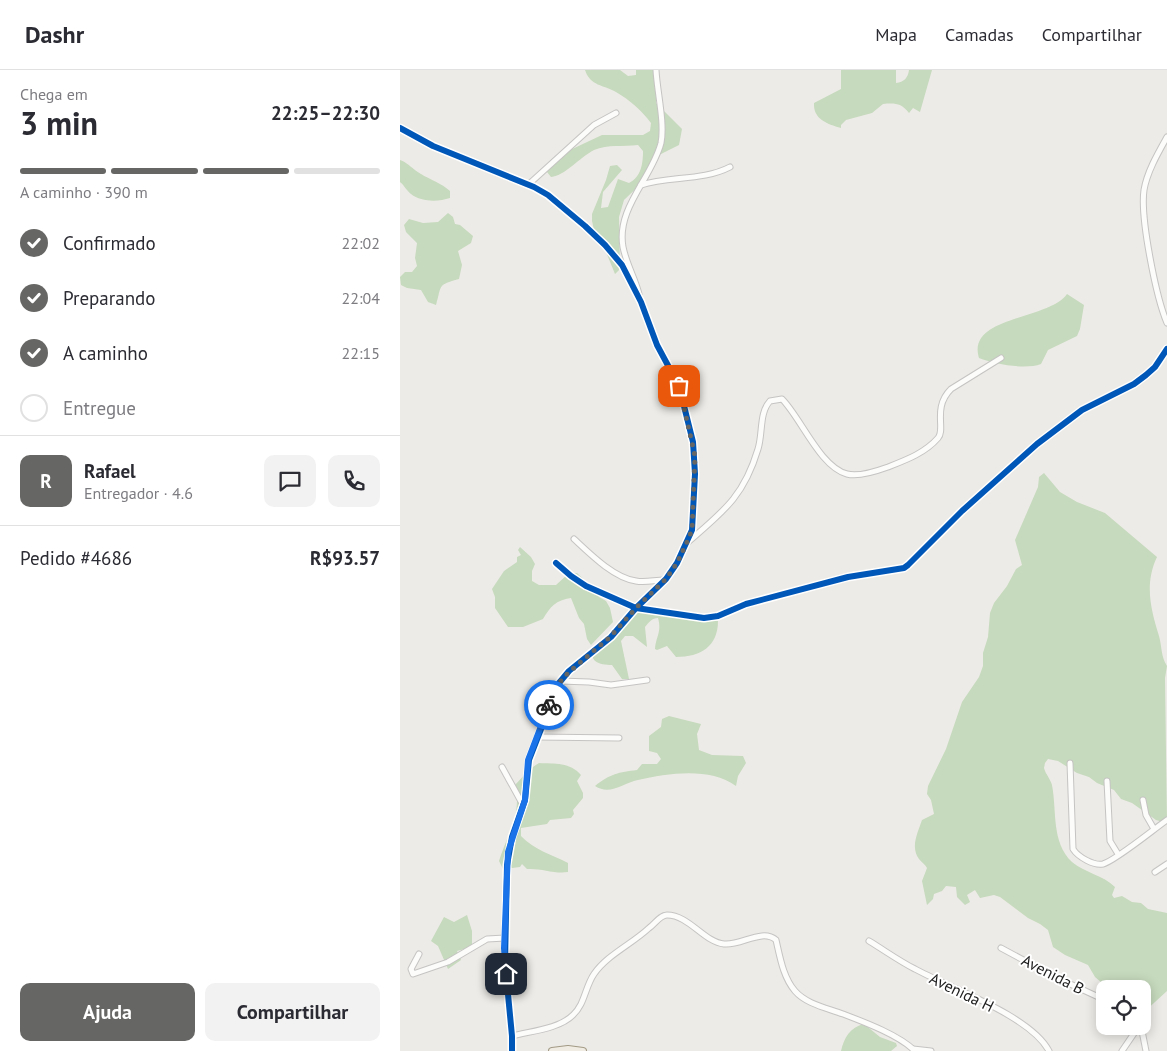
<!DOCTYPE html>
<html lang="pt">
<head>
<meta charset="utf-8">
<style>
	:root { --surface:#fff; --page:#f2f2f3; --text:#2b2b33; --muted:#7c7c81; --line:#e1e1e2; --accent:#666664 }
	body { margin:0; font-family:"PT Sans",sans-serif; background:var(--page); color:var(--text); height:100vh; display:flex; flex-direction:column; font-size:19px; white-space:nowrap }
	* { box-sizing:border-box; margin:0 }
	p { font-size:16px; color:var(--muted) }
	.icon { flex:none; width:28px; height:28px; fill:none; stroke:currentColor; stroke-width:2; stroke-linecap:round; stroke-linejoin:round }
	.map { position:relative; flex:1; overflow:hidden }
	.drawer { display:flex; flex-direction:column; background:var(--surface); width:400px }
	.drawer>* { flex:none }
	.tools { position:absolute; left:696px; top:910px; display:grid; gap:10px }
	.tools a { display:grid; place-items:center; width:55px; height:55px; border-radius:10px; background:var(--surface); box-shadow:0 2px 12px #0003; font-size:25px }
	.pin { position:absolute; display:grid; place-items:center; width:42px; height:42px; color:#fff; margin:-21px; border-radius:10px; box-shadow:0 2px 8px #0006 }
	.courier { position:absolute; display:grid; place-items:center; width:50px; height:50px; margin:-25px; border:4px solid #1a73e8; border-radius:50%; background:#fff; color:#222; box-shadow:0 1px 6px #0007 }
	.headline em { font-style:normal; font-weight:600 }
	.headline div { display:flex; flex-direction:column-reverse }
	.headline { display:flex; align-items:center; justify-content:space-between; height:85px; padding:0 20px }
	h1 { font-size:32px; font-weight:600; line-height:38px }
	.bar { display:grid; grid-template-columns:repeat(4,1fr); gap:8px 5px; align-content:center; height:60px; padding:0 20px }
	.bar i { height:6px; border-radius:4px; background:var(--line) }
	.bar .current { background:var(--accent) }
	.bar p { grid-column:span 4 }
	.line { display:flex; align-items:center; gap:12px; padding:0 20px; border-top:1px solid var(--line) }
	.line div { flex:1 }
	.round { display:grid; place-items:center; flex:none; width:52px; height:52px; border-radius:10px; background:var(--page) }
	ol { padding:0 20px; list-style:none }
	li { display:flex; align-items:center; gap:15px; height:55px }
	li p { margin-inline-start:auto }
	li .icon { padding:5px; border-radius:50%; background:var(--accent); color:#fff; stroke-width:4 }
	li:last-child { color:var(--muted) }
	li i { width:28px; height:28px; border:2px solid var(--line); border-radius:50% }
	.action { display:flex; gap:10px; margin-top:auto; padding:10px 20px }
	.action a { flex:1; height:58px; border-radius:10px; background:var(--accent); color:#fff; font-size:20px; font-weight:600; line-height:58px; text-align:center }
	.action a+a { background:var(--page); color:var(--text) }
	header { display:flex; align-items:center; gap:30px; box-sizing:border-box; height:70px; padding:0 25px; background:var(--surface); border-bottom:1px solid var(--line) }
	header strong { font-size:24px }
	nav { display:flex; gap:28px; margin-inline-start:auto; font-size:18px }
	main { display:flex; flex:1; min-height:0 }
	.map>svg:first-child { display:block }
</style>
</head>
<body>
<header>
<strong>Dashr</strong>
<nav><a>Mapa</a><a>Camadas</a><a>Compartilhar</a></nav>
</header>
<main>
<section class="drawer">
<div class="headline"><div><h1>3 min</h1><p>Chega em</p></div><em>22:25–22:30</em></div>
<div class="bar"><i class="current"></i><i class="current"></i><i class="current"></i><i></i><p>A caminho · 390 m</p></div>
<ol>
<li><svg class="icon" aria-label="check" viewBox="0 0 24 24"><path d="M5 12l5 5 9-10"/></svg>Confirmado<p>22:02</p></li>
<li><svg class="icon" aria-label="check" viewBox="0 0 24 24"><path d="M5 12l5 5 9-10"/></svg>Preparando<p>22:04</p></li>
<li><svg class="icon" aria-label="check" viewBox="0 0 24 24"><path d="M5 12l5 5 9-10"/></svg>A caminho<p>22:15</p></li>
<li><i></i>Entregue</li>
</ol>
<div class="line" style="height:90px"><b class="round" style="background:var(--accent);color:#fff">R</b><div><b>Rafael</b><p>Entregador · 4.6</p></div><a class="round"><svg class="icon" aria-label="chat" viewBox="0 0 24 24"><path d="M4 5h16v11H9l-5 4z"/></svg></a><a class="round"><svg class="icon" aria-label="phone" viewBox="0 0 24 24"><path d="M5 4h4l2 5-3 2q2 4 5 5l2-3 5 2v4C11 20 4 13 5 4z"/></svg></a></div>
<div class="line" style="height:65px"><div>Pedido #4686</div><b>R$93.57</b></div>
<div class="action"><a>Ajuda</a><a>Compartilhar</a></div>
</section>
<div class="map">
<svg width="767" height="981" viewBox="0 0 767 981">
	<rect width="100%" height="100%" fill="#edebe7"/>
	<!-- forest -->
	<g fill="#c6dabd">
		<path d="M185,0H220L228,6L236,5V0H256V33L282,59L279,75L259,85L250,105L224,130L219,147L220,199L215,204L204,177L194,160L192,151V144L206,110L210,96L217,95L222,100L203,122L201,138L208,137L218,109L229,113C241,107 243,94 243,81L238,75C223,77 208,74 194,80C180,87 165,106 151,107L147,102V94L153,88L202,65H243L250,61L251,53C242,41 230,30 216,22C204,15 190,16 185,0Z"/>
		<path d="M441,0H496V13C504,12 508,8 509,0H532L520,42L513,38L509,43C501,33 495,33 483,34L472,43L446,50L441,55V58C427,54 413,49 414,33L441,19Z"/>
		<path d="M0,90C9,93 13,100 21,104C31,110 41,113 50,121V128C38,132 21,132 11,124C6,120 4,115 0,112Z"/>
		<path d="M48,143L53,147L55,154L60,155L73,166L71,173L58,181L62,195L59,209C37,215 42,215 36,235L28,232L21,220L7,218L1,215L0,207L5,202H12L17,196L15,188L17,173L6,162L4,155L9,149L23,153L38,152Z"/>
		<path d="M667,224L684,235L680,259L677,266L648,280L641,294C625,300 595,294 579,288C566,246 649,250 667,224Z"/>
		<path d="M644,403L660,422L677,432L705,443L757,487C744,514 751,540 759,566C762,577 761,587 767,596L765,608L767,753L756,750L732,733L721,729L714,720L697,713L689,707L677,703L658,691L648,689L645,693L644,698C646,705 650,708 652,715C657,741 651,772 672,792C685,803 703,805 715,817L712,825L714,828L722,826L732,832L741,833L748,839L767,843V921L743,943L742,919H709L695,907L688,895L665,885L653,877L648,860L640,854L628,848L600,827L594,825L580,828L575,820L567,825L570,832L565,835L557,827L556,817L546,816L542,821L534,824L533,829L527,835L522,811L527,798C525,794 522,793 519,789C510,777 518,762 522,750L534,744L531,730L527,724L528,716L546,679L562,632L579,607L583,596V583L588,567L590,543L594,533L607,516L616,499L622,495L615,470L638,417L639,407Z"/>
		<path d="M120,477L131,487L135,494L132,501V511L139,515H156L169,503H177L195,520L199,527L206,531L210,538L213,552L191,575L187,569L184,554L179,548L171,528C156,530 150,537 143,549L123,557H108L95,538V527L92,519L104,501L117,492V487L121,485L118,480Z"/>
		<path d="M242,530C247,544 304,548 318,551C318,576 301,587 276,587L267,576L257,580L255,579C256,566 262,562 258,548C252,548 249,552 245,557L247,577L233,566H225L221,571L229,609H222L212,595C199,595 187,591 195,577Z"/>
		<path d="M269,646L301,654L297,664L299,680L312,685L343,686L346,693L338,706L336,716C310,697 269,703 238,710C223,713 210,726 195,716C210,704 219,702 237,700L242,694H257L261,689L257,683L249,681V666L261,657L262,649Z"/>
		<path d="M139,693C155,694 170,692 181,705L177,711L183,723V728L173,740L174,744L171,748L150,750L147,754L121,758V766C134,780 151,784 168,793V802C154,804 141,798 127,799L122,794L120,797L112,798L105,794L103,799L99,791C106,767 124,740 114,716C122,708 128,699 139,693Z"/>
		<path d="M67,845L72,861V877L57,881L61,890L48,899L38,876L31,871L44,847L54,852Z"/>
		<path d="M464,954L480,967L496,973L497,976L491,981H441C444,968 450,957 464,954Z"/>
	</g>
	<g fill="none" stroke-linecap="round" stroke-linejoin="round">
		<defs>
			<g id="minor">
				<path d="M0,58L33,76L134,117L148,125L185,156L205,175L222,195L241,232L257,275L279,316L293,372L295,404L292,460L277,493L266,509L236,538L211,567L169,601L159,613L129,690L125,730L112,767L107,795L105,893L112,966V981"/>
				<path d="M767,67C758,83 747,102 744,120C740,147 756,227 767,253"/>
				<path d="M129,114L194,55L216,43"/>
				<path d="M241,115C270,106 303,111 330,97"/>
				<path d="M239,224C235,208 226,193 223,177C216,138 252,108 261,73C265,53 257,21 256,0"/>
				<path d="M174,469C190,484 214,508 236,511C245,513 255,510 264,510"/>
				<path d="M288,472C324,441 344,426 358,379C363,363 359,343 370,331L382,329C401,348 420,397 447,404C458,407 477,401 488,397C506,390 525,383 538,368C546,359 532,338 551,319L601,288"/>
				<path d="M156,493L171,506L186,516L236,538L304,548L318,546L346,534L448,507L504,498L508,495L562,441L637,374L682,340L734,314L746,305L755,297L767,279"/>
				<path d="M160,611L189,612L211,615L247,610"/>
				<path d="M137,667L219,668"/>
				<path d="M670,693L673,779C678,787 694,796 703,794C715,791 754,759 767,750"/>
				<path d="M102,697L123,735"/>
				<path d="M707,711L710,771L718,784"/>
				<path d="M743,730L746,745L754,759"/>
				<path d="M755,802L767,794"/>
				<path d="M469,871C484,880 499,891 515,899C550,918 631,946 649,981"/>
				<path d="M601,878L655,907L705,930"/>
				<path d="M19,884L11,899L13,904L48,892L87,869L105,868"/>
				<path d="M741,956L746,981"/>
				<path d="M112,966C131,961 159,959 173,945C185,934 185,917 194,904C207,885 232,874 249,858C255,854 260,845 267,845C289,845 304,872 324,874C341,876 362,858 376,870C380,887 383,907 395,921C406,934 427,938 443,944C464,952 499,965 515,981"/>
				<path d="M513,979L531,981"/>
				<path d="M722,981L739,956"/>
			</g>
			<path id="major" d="M152,981L168,979L183,981"/>
		</defs>
		<!-- minor casing -->
		<use href="#minor" stroke="#c5c4c3" stroke-width="7"/>
		<!-- major casing -->
		<use href="#major" stroke="#a29a85" stroke-width="8"/>
		<!-- minor -->
		<use href="#minor" stroke="#fcfcfb" stroke-width="5"/>
		<!-- major -->
		<use href="#major" stroke="#f0ece4" stroke-width="6"/>
		<defs>
			<g id="cycleway">
				<path d="M0,58L33,76L134,117L148,125L185,156L205,175L222,195L241,232L257,275L279,316L293,372L295,404L292,460L277,493L266,509L236,538L211,567L169,601L159,613L129,690L125,730L112,767L107,795L105,893L112,966V981"/>
				<path d="M156,493L171,506L186,516L236,538L304,548L318,546L346,534L448,507L504,498L508,495L562,441L637,374L682,340L734,314L746,305L755,297L767,279"/>
			</g>
		</defs>
		<!-- cycleway casing -->
		<use href="#cycleway" stroke="#fff" stroke-width="9"/>
		<!-- cycleway -->
		<use href="#cycleway" stroke="#0057b8" stroke-width="6"/>
	</g>
	<g fill="none" stroke-linecap="round" stroke-linejoin="round">
		<!-- done -->
		<path stroke="#666664" stroke-width="5" stroke-dasharray="0 9" d="M149,635L159,613L169,602L210,567L236,538L266,509L277,493L287,472L292,460L295,386L279,316"/>
		<!-- route -->
		<path stroke="#1a73e8" stroke-width="6" d="M106,904L104,878L108,782L125,730L128,690L149,635"/>
	</g>
	<g text-anchor="middle" dominant-baseline="central" stroke-width="4" stroke-linejoin="round" paint-order="stroke">
		<!-- street labels -->
		<g font-size="16" fill="#1e1e1e" stroke="#fff">
			<text transform="translate(653 904) rotate(27)">Avenida B</text>
			<text transform="translate(562 922) rotate(26)">Avenida H</text>
		</g>
	</g>
</svg>
<div class="tools">
<a><svg class="icon" aria-label="locate" viewBox="0 0 24 24"><circle cx="12" cy="12" r="6"/><path d="M12 2v4M12 18v4M2 12h4M18 12h4"/></svg></a>
</div>
<div class="pin" style="left:279px;top:316px;background:#ea580c"><svg class="icon" aria-label="bag" viewBox="0 0 24 24"><path d="M5 8h14l-1 12H6zM9 8a3 3 0 0 1 6 0"/></svg></div>
<div class="pin" style="left:106px;top:904px;background:#1f2937"><svg class="icon" aria-label="home" viewBox="0 0 24 24"><path d="M3 11l9-7 9 7M6 9v11h12V9"/></svg></div>
<div class="courier" style="left:149px;top:635px"><svg class="icon" aria-label="bike" viewBox="0 0 24 24"><circle cx="6" cy="16" r="4"/><circle cx="18" cy="16" r="4"/><path d="M6 16l4-8h5l3 8M10 8l3 8H6M13 5h3"/></svg></div>
</div>
</main>
</body>
</html>
